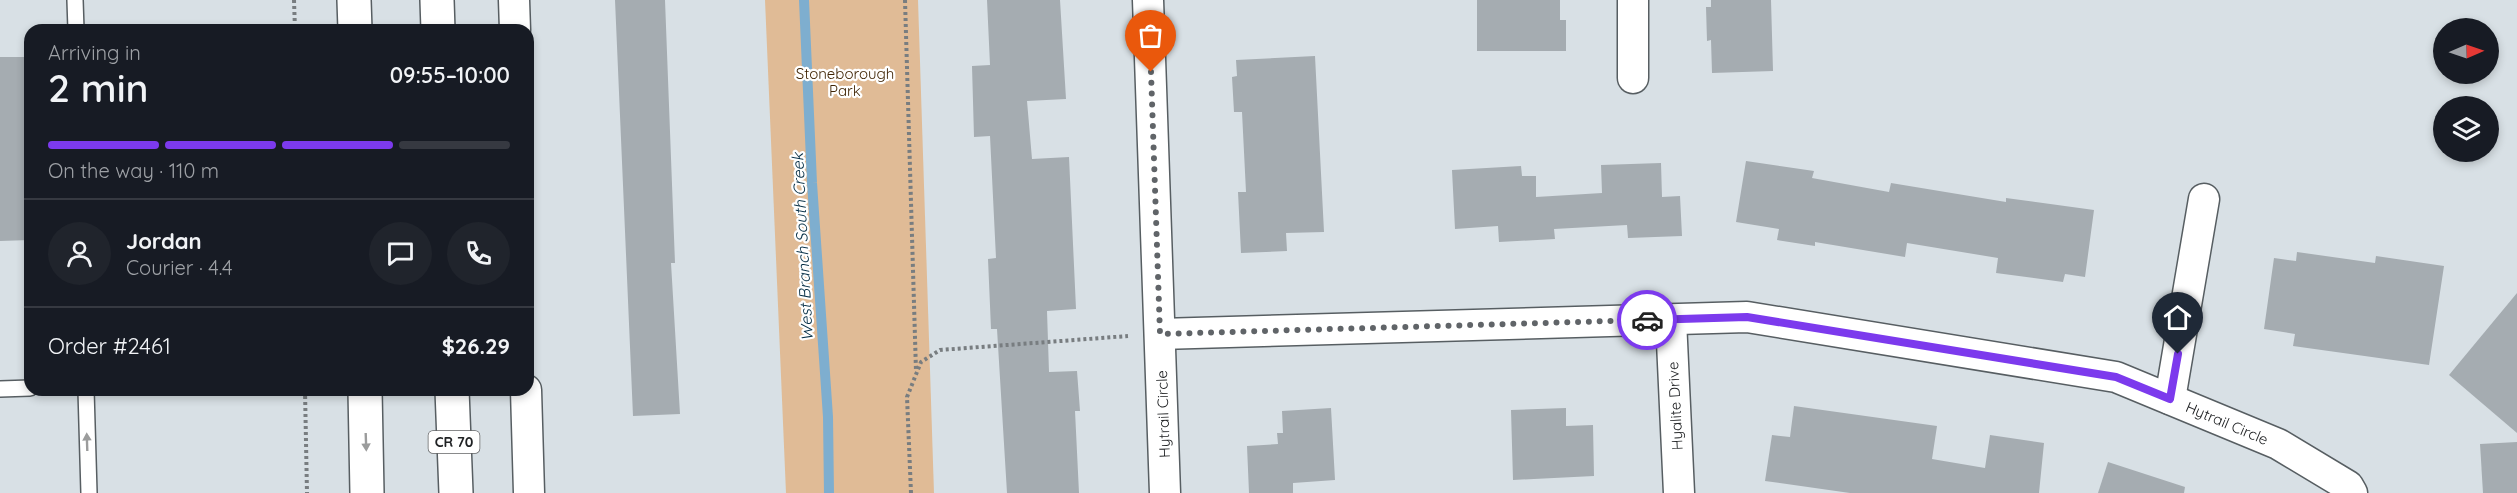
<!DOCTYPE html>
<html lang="en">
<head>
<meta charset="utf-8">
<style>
	:root { --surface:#171b24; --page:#20242c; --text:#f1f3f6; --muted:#9ea1a6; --line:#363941; --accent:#7c3aed }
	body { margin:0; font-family:Quicksand,sans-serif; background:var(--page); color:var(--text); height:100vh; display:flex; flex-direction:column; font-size:22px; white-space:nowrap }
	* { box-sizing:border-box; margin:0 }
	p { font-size:20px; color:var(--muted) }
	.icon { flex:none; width:33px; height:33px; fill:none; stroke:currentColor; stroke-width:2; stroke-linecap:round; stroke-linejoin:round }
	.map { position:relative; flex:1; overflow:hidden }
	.details { position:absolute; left:24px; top:24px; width:510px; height:372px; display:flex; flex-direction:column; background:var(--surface); border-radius:18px; box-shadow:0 3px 9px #0003 }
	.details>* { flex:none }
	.needle { width:39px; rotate:88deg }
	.buttons { position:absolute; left:2433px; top:18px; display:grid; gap:12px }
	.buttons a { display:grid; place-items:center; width:66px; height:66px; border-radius:50%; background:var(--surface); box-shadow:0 3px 9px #0003; font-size:30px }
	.pin { position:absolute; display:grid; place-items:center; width:51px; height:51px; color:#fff; margin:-62px -26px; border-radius:50% 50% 50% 0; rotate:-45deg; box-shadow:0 0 6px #0007 }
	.pin .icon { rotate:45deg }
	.courier { position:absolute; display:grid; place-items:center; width:60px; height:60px; margin:-30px; border:4px solid #7c3aed; border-radius:50%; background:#fff; color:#222; box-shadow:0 2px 8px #0007 }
	.summary em { font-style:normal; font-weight:600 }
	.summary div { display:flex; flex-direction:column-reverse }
	.summary { display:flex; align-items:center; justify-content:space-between; height:102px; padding:0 24px }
	h1 { font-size:39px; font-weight:600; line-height:45px }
	.bar { display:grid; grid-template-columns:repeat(4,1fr); gap:9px 6px; align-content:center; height:72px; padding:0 24px }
	.bar i { height:8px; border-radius:4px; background:var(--line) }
	.bar .current { background:var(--accent) }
	.bar p { grid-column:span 4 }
	.line { display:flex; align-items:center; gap:15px; padding:0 24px; border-top:2px solid var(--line) }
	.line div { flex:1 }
	.round { display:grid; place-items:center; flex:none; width:63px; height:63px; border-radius:32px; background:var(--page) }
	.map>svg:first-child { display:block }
</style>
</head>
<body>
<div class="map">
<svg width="2517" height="493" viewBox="0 0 2517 493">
	<rect width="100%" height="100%" fill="#d8e0e5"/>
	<!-- green -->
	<path fill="#e0bb96" d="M765,0H918L934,493H786Z"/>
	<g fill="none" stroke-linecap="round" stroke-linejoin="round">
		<!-- stream -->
		<path stroke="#7eaecf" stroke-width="10" d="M804,0L812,183L828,417L829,493"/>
	</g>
	<!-- building -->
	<g fill="#a5acb1">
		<path d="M615,0H665L675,263H671L680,414L633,416Z"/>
		<path d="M987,0H1060L1066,99L1027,101L1032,159L1069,157L1076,309L1047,311L1049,372L1077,371L1080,411H1075L1079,493H1007L997,329H991L988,259L996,258L990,136L974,137L972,66L990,65Z"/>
		<path d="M1477,0H1560V20H1566V51H1477Z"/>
		<path d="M1711,0H1771L1773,71L1712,73L1711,40L1707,41L1706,7H1711Z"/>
		<path d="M1315,56L1324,232L1286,233L1287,251L1241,253L1238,192H1246L1242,112H1234L1232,77L1237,76L1236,60Z"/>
		<path d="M0,57H30V240L0,241Z"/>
		<path d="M1746,161L1814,171L1812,178L1889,192L1891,183L2006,202V198L2094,210L2085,277L2065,274L2063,282L1996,273L1998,258L1907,243L1905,257L1815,242V246L1777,240L1779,229L1736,222Z"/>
		<path d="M1661,163L1662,197L1680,196L1682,236L1628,238L1627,225L1554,229L1555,239L1499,242L1498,226L1455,229L1452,170L1521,166L1522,176H1536V197L1602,193L1601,165Z"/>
		<path d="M2297,252L2375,263L2376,256L2444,266L2429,365L2293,346L2295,334L2264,329L2274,258L2296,261Z"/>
		<path d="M2517,293V433L2449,375Z"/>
		<path d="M1794,406L1937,426L1932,459L1985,468L1990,435L2044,443L2039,493H1850L1765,481L1772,435L1790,437Z"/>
		<path d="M1331,408L1335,480L1293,483V493H1249L1247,446L1278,444L1277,433H1283L1282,411Z"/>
		<path d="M1566,408V426L1593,425L1594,476L1513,480L1511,410Z"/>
		<path d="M2517,442V493H2483L2480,444Z"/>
		<path d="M2108,462L2185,487L2184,493H2098Z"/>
	</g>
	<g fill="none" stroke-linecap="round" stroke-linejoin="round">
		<defs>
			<g id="lane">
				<path d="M75,0L76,30"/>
				<path d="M0,389L30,388"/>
				<path d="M86,390L89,493"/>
			</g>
			<g id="street">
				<path d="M514,0L515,30"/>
				<path d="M1148,0L1165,493"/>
				<path d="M1633,78V0"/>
				<path d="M1671,320L1679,493"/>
				<path d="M1160,334L1747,317L2116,377L2278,444L2348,486L2352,493"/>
				<path d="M526,390L529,493"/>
				<path d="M2170,399L2204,199"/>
			</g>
			<g id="primary">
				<path d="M354,0L355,30"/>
				<path d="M437,0L438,30"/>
				<path d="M365,390L367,493"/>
				<path d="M452,390L456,493"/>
			</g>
		</defs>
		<!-- lane casing -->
		<use href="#lane" stroke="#575e62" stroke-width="18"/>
		<!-- street casing -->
		<use href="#street" stroke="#575e62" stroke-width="33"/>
		<!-- primary casing -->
		<use href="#primary" stroke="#575e62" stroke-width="36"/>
		<!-- path -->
		<g stroke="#787d80" stroke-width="4" stroke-dasharray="3 3" stroke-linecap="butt">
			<path d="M294,0L295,30"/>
			<path d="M905,0L916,371"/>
			<path d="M305,390L307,493"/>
			<path d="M911,493L907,397L921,362L940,350L1128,336"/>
		</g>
		<!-- lane -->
		<use href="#lane" stroke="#fff" stroke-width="15"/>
		<!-- street -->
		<use href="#street" stroke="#fff" stroke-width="30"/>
		<!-- primary -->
		<use href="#primary" stroke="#fff" stroke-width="33"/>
	</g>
	<!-- one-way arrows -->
	<defs><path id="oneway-solid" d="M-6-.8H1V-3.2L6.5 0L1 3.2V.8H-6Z" transform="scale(1.5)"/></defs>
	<g fill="#9b9c9c">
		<use href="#oneway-solid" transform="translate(87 442) rotate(-92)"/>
		<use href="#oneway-solid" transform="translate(366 442) rotate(88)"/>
	</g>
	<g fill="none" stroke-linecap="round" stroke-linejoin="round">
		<!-- done -->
		<path stroke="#606468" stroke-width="6" stroke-dasharray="0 10.8" d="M1151,72L1160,334L1647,320"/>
		<!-- route -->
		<path stroke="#7c3aed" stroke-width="8" d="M1647,320L1747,317L2116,377L2170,399L2178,354"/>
	</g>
	<g text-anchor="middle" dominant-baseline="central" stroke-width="4.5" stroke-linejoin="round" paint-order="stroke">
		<!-- shield labels -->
		<rect fill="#fff" stroke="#636466" stroke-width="1.5" x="428.5" y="431" width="51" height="22" rx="4.5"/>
		<g font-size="14" font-weight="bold" fill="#202224">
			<text x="454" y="442">CR 70</text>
		</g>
		<!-- park labels -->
		<g font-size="15" fill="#3f2404" stroke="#fff">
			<text x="845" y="73">Stoneborough<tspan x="845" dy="17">Park</tspan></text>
		</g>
		<!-- street labels -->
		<g font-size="15" fill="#202224" stroke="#fff">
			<text transform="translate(1675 406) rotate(-93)">Hyalite Drive</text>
			<text transform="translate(1163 414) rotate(-92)">Hytrail Circle</text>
			<text transform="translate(2227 423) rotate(23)">Hytrail Circle</text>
		</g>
		<!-- water labels -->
		<g font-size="16" font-style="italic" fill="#052e45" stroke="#fff">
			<text transform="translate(802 247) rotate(-93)">West Branch South Creek</text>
		</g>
	</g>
</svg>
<div class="buttons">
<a><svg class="needle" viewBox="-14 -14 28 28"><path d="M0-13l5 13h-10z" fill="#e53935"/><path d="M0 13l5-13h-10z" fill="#9ea1a6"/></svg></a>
<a><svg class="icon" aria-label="layers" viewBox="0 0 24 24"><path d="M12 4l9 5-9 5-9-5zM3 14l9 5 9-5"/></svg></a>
</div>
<div class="pin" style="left:1151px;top:72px;background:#ea580c"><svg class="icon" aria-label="bag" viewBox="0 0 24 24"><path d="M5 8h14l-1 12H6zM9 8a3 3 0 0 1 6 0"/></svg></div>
<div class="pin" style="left:2178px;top:354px;background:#1f2937"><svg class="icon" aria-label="home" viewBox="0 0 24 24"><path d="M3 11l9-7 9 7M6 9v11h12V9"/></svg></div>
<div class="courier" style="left:1647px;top:320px"><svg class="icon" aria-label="car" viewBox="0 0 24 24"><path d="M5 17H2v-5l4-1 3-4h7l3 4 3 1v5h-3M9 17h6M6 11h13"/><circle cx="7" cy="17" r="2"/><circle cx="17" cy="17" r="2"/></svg></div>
<section class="details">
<div class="summary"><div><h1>2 min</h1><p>Arriving in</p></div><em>09:55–10:00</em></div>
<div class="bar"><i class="current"></i><i class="current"></i><i class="current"></i><i></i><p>On the way · 110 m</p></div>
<div class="line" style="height:108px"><a class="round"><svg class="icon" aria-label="person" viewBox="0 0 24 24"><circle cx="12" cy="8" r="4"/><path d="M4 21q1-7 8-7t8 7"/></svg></a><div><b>Jordan</b><p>Courier · 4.4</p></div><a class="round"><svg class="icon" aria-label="chat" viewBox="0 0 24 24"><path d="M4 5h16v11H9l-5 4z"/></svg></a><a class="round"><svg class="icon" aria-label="phone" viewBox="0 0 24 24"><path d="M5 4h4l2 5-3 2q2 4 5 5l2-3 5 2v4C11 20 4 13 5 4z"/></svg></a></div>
<div class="line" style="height:78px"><div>Order #2461</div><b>$26.29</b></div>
</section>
</div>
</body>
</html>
